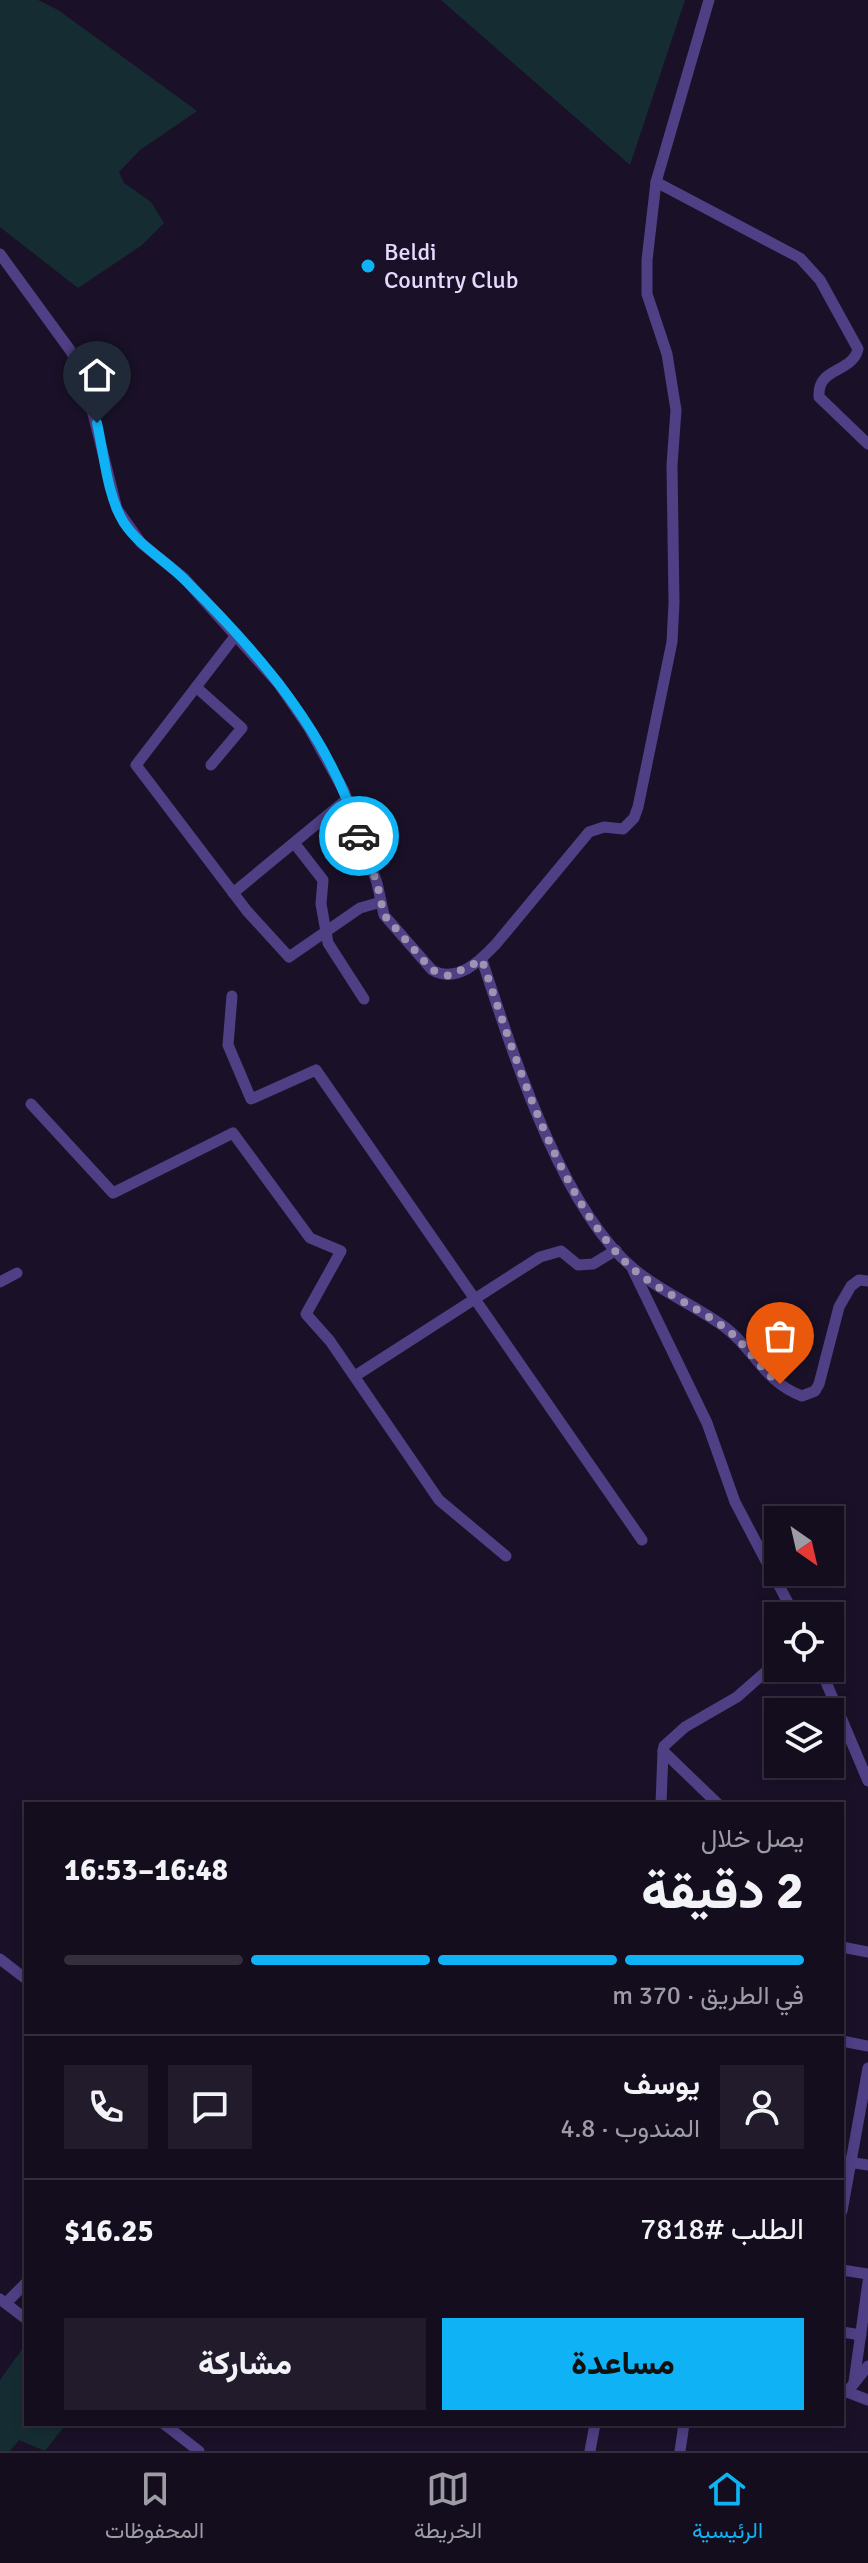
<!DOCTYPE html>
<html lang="ar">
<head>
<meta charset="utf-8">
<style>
	:root { --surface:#140d1e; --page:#211b2b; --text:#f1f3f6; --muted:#9d9ca4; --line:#332d3c; --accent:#0fb2f4 }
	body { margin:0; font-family:Signika,Vazirmatn,sans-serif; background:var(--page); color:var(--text); direction:rtl; height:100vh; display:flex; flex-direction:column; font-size:30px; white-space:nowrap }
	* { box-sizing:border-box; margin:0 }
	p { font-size:26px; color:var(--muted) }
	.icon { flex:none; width:44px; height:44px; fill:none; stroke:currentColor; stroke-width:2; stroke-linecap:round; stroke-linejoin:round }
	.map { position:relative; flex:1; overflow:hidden; direction:ltr }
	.sheet { position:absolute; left:24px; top:1802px; width:820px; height:624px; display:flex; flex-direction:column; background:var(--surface); border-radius:0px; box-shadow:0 4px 12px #0003,0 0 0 2px var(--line); direction:rtl }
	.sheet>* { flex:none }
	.needle { width:52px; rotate:146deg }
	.buttons { position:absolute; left:764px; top:1506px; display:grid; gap:16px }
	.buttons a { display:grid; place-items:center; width:80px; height:80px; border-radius:0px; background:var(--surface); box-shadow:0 4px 12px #0003,0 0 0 2px var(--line); font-size:40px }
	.pin { position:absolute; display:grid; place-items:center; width:68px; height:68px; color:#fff; margin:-82px -34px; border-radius:50% 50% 50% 0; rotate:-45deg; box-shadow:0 0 8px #0007 }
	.pin .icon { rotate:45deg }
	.courier { position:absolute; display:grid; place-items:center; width:80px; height:80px; margin:-40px; border:6px solid #0fb2f4; border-radius:50%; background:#fff; color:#222; box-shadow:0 2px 10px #0007 }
	.head em { font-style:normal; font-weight:800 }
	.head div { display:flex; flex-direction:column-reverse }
	.head { display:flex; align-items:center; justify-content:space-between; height:136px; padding:0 40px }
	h1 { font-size:52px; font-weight:800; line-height:60px }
	.bar { display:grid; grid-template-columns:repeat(4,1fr); gap:12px 8px; align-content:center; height:96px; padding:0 40px }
	.bar i { height:10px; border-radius:6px; background:var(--line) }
	.bar .active { background:var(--accent) }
	.bar p { grid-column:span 4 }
	.line { display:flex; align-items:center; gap:20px; padding:0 40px; border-top:2px solid var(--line) }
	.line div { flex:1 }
	.round { display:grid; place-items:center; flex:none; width:84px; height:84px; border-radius:0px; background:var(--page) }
	.primary-button { display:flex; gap:16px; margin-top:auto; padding:16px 40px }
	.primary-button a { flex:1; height:92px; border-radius:0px; background:var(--accent); color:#111; font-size:32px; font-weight:800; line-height:92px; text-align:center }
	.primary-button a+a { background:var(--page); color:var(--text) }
	.tab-bar { display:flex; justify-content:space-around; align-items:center; height:112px; border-top:2px solid var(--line); background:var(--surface); font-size:22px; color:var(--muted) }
	.tab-bar a { display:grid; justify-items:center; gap:4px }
	.tab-bar .active { color:var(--accent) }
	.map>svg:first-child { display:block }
</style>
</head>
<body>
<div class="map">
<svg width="868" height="2451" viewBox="0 0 868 2451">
	<rect width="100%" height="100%" fill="#1a1128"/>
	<!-- green -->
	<g fill="#152d32">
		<path d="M0,0H38L58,10L197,111L140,150L119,172L124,183L151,202L164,223L142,245L78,288L0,227Z"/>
		<path d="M441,0H685L630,165Z"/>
		<path d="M26,2344V2424H66L45,2451L19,2440L10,2451H0V2380Z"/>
	</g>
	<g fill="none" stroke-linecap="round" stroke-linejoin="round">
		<!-- minor -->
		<g stroke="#4f3f85" stroke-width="11">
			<path d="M656,182L800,258L820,280L858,349C852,374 817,366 819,397L868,444"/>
			<path d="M0,254L70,350L83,374L117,509L141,543L184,578L278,683L309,728L344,791L377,883L384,915L432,970C457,984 480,961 496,944L589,832L604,827L623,829L634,818L638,807L672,642L674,603L672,465L676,410L667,354L647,294V260L656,182L709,0"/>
			<path d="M236,635L136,765L247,911L289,957L360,908L381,902"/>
			<path d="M196,687L242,728L211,765"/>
			<path d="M295,844L323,880L321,904L328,943L364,999"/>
			<path d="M233,893L347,799"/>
			<path d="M482,960C512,1050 560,1207 634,1269C661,1292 697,1306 726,1328C755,1350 764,1382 802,1396L815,1391L819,1384L839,1307L851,1286L859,1280L868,1281"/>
			<path d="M232,996L228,1045L251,1099L316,1070L642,1540"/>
			<path d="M31,1104L113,1193L233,1133L310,1238L341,1251L306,1314L330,1341L439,1500L506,1556"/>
			<path d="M633,1270L707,1423L735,1502L795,1616"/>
			<path d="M0,1282L17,1273"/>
			<path d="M355,1376L540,1257L561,1251L578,1265L593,1264L616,1250"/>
			<path d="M820,1668L868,1781"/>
			<path d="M661,1804L663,1751"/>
			<path d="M718,1804L663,1751L664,1746L685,1727L737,1697L778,1661"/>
			<path d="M842,1947L868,1952"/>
			<path d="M0,1959L26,1979"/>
			<path d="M842,2041L868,2046"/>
			<path d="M842,2161L868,2165"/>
			<path d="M842,2211L868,2068"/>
			<path d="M842,2270L868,2274"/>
			<path d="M0,2299L26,2319"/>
			<path d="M6,2303L26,2283"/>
			<path d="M842,2332L861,2335"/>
			<path d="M854,2382L868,2282"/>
			<path d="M842,2390L868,2400"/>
			<path d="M847,2392L868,2366"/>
			<path d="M164,2424L199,2451"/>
			<path d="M590,2451L595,2424"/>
			<path d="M680,2451L684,2424"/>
		</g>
	</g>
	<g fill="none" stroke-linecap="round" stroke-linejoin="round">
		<!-- done -->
		<path stroke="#9e94b2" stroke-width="8" stroke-dasharray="0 14.4" d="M359,836L377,883L384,915L432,970L449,976L482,960C513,1051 560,1205 633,1269C660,1292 696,1306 725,1328C746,1344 758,1368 780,1384"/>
		<!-- route -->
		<path stroke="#0fb2f4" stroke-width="10" d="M97,423C104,454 107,496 124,523C140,547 167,561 186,581C258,652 332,737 359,836"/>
	</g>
	<!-- markers -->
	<circle fill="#0fb2f4" stroke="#1a1128" stroke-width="3" cx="368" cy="266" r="8"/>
	<g text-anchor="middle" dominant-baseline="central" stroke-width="8" stroke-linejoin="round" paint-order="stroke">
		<!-- poi labels -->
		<g font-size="24" fill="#e5dafd" stroke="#1a1128" text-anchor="start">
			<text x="384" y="252">Beldi<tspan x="384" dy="28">Country Club</tspan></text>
		</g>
	</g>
</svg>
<div class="buttons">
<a><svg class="needle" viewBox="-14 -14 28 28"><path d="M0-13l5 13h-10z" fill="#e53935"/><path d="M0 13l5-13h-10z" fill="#9d9ca4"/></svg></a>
<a><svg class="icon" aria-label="locate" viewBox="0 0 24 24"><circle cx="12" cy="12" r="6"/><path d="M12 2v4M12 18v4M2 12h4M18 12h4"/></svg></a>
<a><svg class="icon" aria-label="layers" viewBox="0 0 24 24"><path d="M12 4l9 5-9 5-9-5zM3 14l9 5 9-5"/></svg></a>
</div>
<div class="pin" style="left:780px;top:1384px;background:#ea580c"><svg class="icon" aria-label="bag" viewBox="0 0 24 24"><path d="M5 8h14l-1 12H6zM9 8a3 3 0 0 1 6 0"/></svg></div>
<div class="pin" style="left:97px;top:423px;background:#1f2937"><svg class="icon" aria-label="home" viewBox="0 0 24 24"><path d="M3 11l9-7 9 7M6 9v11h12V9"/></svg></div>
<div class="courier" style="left:359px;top:836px"><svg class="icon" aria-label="car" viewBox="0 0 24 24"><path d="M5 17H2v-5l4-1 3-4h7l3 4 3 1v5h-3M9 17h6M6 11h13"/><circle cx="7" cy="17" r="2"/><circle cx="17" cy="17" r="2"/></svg></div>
<section class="sheet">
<div class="head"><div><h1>2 دقيقة</h1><p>يصل خلال</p></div><em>16:48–16:53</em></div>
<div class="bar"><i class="active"></i><i class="active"></i><i class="active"></i><i></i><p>في الطريق · 370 m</p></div>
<div class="line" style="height:144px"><a class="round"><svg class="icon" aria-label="person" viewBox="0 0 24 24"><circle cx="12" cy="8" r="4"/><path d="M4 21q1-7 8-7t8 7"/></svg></a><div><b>يوسف</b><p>المندوب · 4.8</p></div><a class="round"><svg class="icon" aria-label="chat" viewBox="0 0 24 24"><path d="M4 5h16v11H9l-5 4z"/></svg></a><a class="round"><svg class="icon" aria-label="phone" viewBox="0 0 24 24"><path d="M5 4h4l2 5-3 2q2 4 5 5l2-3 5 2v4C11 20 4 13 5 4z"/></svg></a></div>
<div class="line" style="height:104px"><div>الطلب #7818</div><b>$16.25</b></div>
<div class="primary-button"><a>مساعدة</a><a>مشاركة</a></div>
</section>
</div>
<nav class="tab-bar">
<a class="active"><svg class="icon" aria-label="home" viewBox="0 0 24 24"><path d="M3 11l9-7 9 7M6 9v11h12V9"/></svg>الرئيسية</a>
<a><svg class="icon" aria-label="map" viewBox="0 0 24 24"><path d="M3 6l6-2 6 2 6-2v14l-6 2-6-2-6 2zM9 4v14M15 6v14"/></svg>الخريطة</a>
<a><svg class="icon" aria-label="saved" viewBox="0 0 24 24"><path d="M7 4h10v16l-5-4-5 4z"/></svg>المحفوظات</a>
</nav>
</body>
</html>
